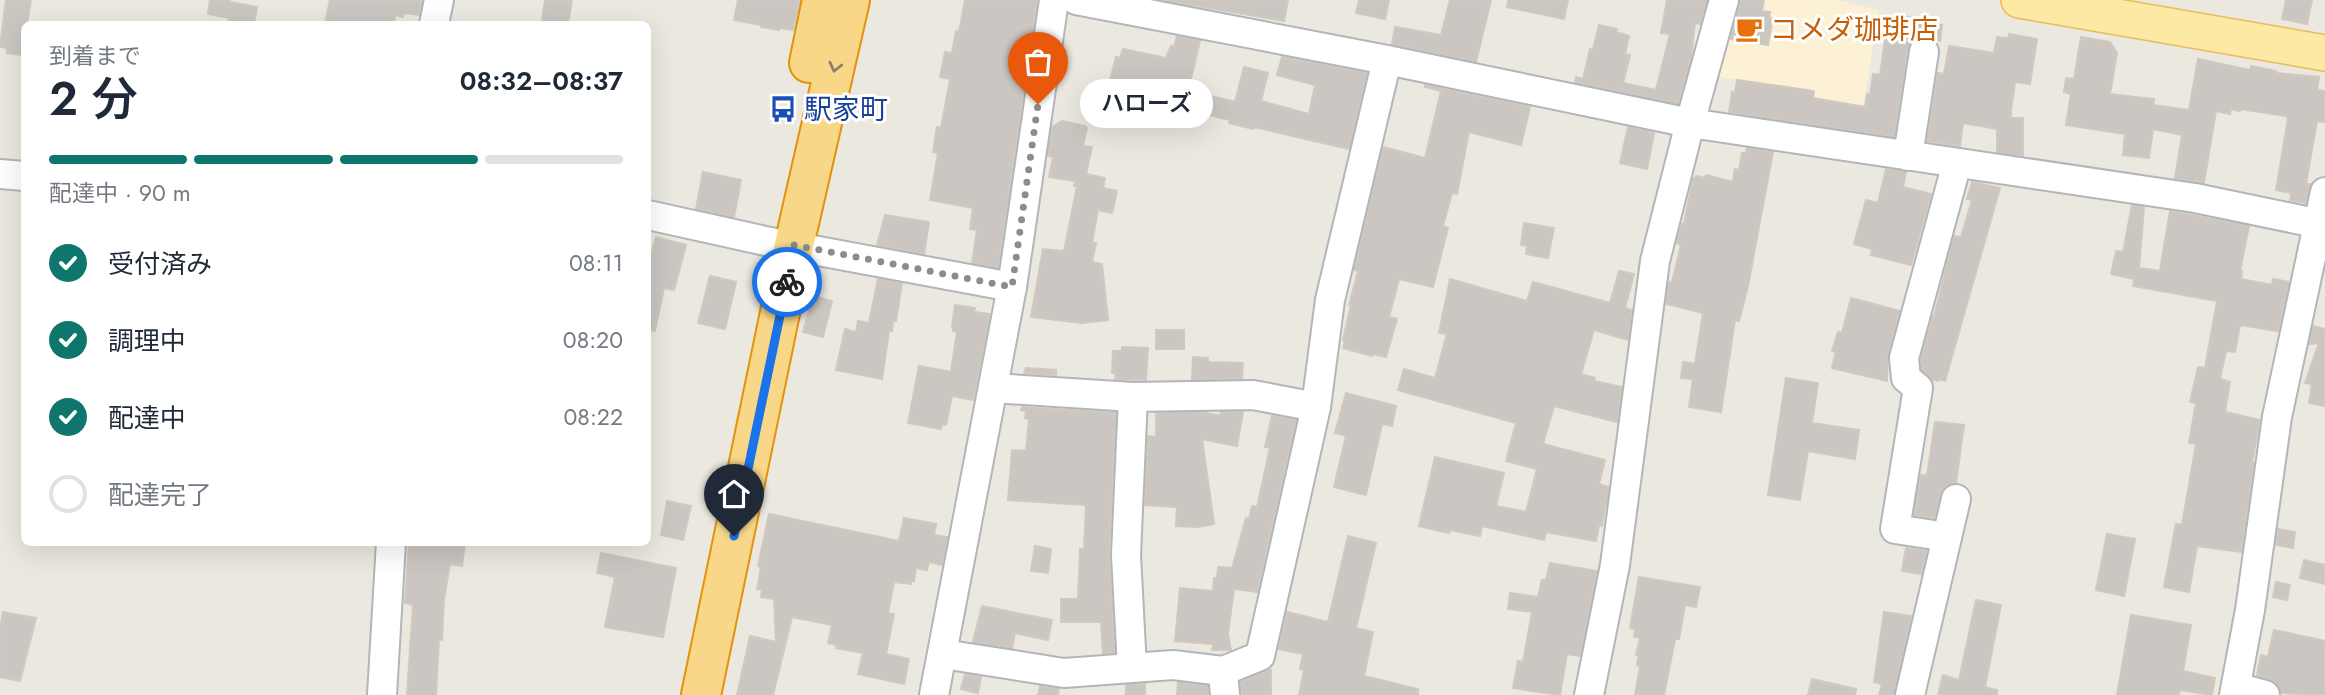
<!DOCTYPE html>
<html lang="ja">
<head>
<meta charset="utf-8">
<style>
	:root { --surface:#fff; --page:#f2f2f3; --text:#1f2937; --muted:#747a83; --line:#e0e1e3; --accent:#0f766e }
	body { margin:0; font-family:Jost,"Noto Sans JP",sans-serif; background:var(--page); color:var(--text); height:100vh; display:flex; flex-direction:column; font-size:26px; white-space:nowrap }
	* { box-sizing:border-box; margin:0 }
	p { font-size:23px; color:var(--muted) }
	.icon { flex:none; width:38px; height:38px; fill:none; stroke:currentColor; stroke-width:2; stroke-linecap:round; stroke-linejoin:round }
	.map { position:relative; flex:1; overflow:hidden }
	.drawer { position:absolute; left:21px; top:21px; width:630px; height:525px; display:flex; flex-direction:column; background:var(--surface); border-radius:10px; box-shadow:0 7px 28px #0002 }
	.drawer>* { flex:none }
	.pin { position:absolute; display:grid; place-items:center; width:60px; height:60px; color:#fff; margin:-72px -30px; border-radius:50% 50% 50% 0; rotate:-45deg; box-shadow:0 0 7px #0007 }
	.pin .icon { rotate:45deg }
	.courier { position:absolute; display:grid; place-items:center; width:70px; height:70px; margin:-35px; border:5px solid #1a73e8; border-radius:50%; background:#fff; color:#222; box-shadow:0 2px 9px #0007 }
	.bubble { position:absolute; height:49px; border-radius:24px; background:var(--surface); box-shadow:0 7px 28px #0002; font-size:23px; font-weight:600; line-height:49px; text-align:center }
	.head em { font-style:normal; font-weight:600 }
	.head div { display:flex; flex-direction:column-reverse }
	.head { display:flex; align-items:center; justify-content:space-between; height:119px; padding:0 28px }
	h1 { font-size:46px; font-weight:600; line-height:52px }
	.bar { display:grid; grid-template-columns:repeat(4,1fr); gap:10px 7px; align-content:center; height:84px; padding:0 28px }
	.bar i { height:9px; border-radius:5px; background:var(--line) }
	.bar .current { background:var(--accent) }
	.bar p { grid-column:span 4 }
	ol { padding:0 28px; list-style:none }
	li { display:flex; align-items:center; gap:21px; height:77px }
	li p { margin-inline-start:auto }
	li .icon { padding:7px; border-radius:50%; background:var(--accent); color:#fff; stroke-width:4 }
	li:last-child { color:var(--muted) }
	li i { width:38px; height:38px; border:4px solid var(--line); border-radius:50% }
	.map>svg:first-child { display:block }
</style>
</head>
<body>
<div class="map">
<svg width="2325" height="695" viewBox="0 0 2325 695">
	<rect width="100%" height="100%" fill="#ebe8e0"/>
	<!-- commercial -->
	<path fill="#fcf1d4" d="M1735,0H1838L1879,10L1862,114L1785,86L1718,77Z"/>
	<!-- building -->
	<g fill="#cbc6c1" stroke="#cfc9be" stroke-width="2">
		<path d="M6,0H31L27,24H24L22,55L7,53V48L0,47Z"/>
		<path d="M210,0H230V2L257,7L254,24L228,22L229,18L208,14Z"/>
		<path d="M330,0H422L419,15L404,13L403,17L395,15L394,24L374,21V24H325Z"/>
		<path d="M545,0H572L568,24L542,21Z"/>
		<path d="M738,0H800L793,30L779,28V30L761,27V25L734,20Z"/>
		<path d="M965,0H1037L998,268L972,263L977,230L970,229L973,208L930,200L938,153L933,152L937,127L941,128L950,79L940,77L945,52L952,53L956,31L959,32Z"/>
		<path d="M1164,0H1288L1284,21Z"/>
		<path d="M1359,0H1389L1385,19L1356,13Z"/>
		<path d="M1450,0H1491L1476,62L1392,44L1395,27L1441,35Z"/>
		<path d="M1508,0H1568L1564,19L1507,7Z"/>
		<path d="M1667,0H1707L1700,24L1695,23L1691,58L1678,104L1575,82L1576,77L1583,79L1590,49L1593,50L1599,25L1617,29L1616,32L1629,36L1625,54L1630,55L1623,83L1656,90L1670,34L1661,33Z"/>
		<path d="M1740,0H1764L1762,11L1770,12L1769,18H1773L1768,45L1731,39Z"/>
		<path d="M2286,0H2312L2307,24L2282,19Z"/>
		<path d="M1893,15L1920,18L1919,22L1942,25L1940,41L1927,36H1919L1912,41L1908,49L1894,137L1729,112L1732,92L1735,93L1737,80L1814,91L1813,98L1865,107L1867,94L1870,95L1873,74L1880,75L1885,40L1889,41Z"/>
		<path d="M2009,34L2037,39L2030,84L2015,82L2011,111V118H2023V156L1997,152V129L1963,123L1960,146L1927,141L1938,73L1944,74L1949,46L1994,53L1997,37L2009,38Z"/>
		<path d="M1177,36L1200,41L1190,83L1197,85L1195,92L1235,102L1244,67L1268,73L1261,101L1309,114L1315,85L1277,75L1282,57L1367,73L1349,149L1254,127L1253,129L1229,123L1230,120L1191,111L1190,115L1162,109L1161,111L1110,99L1114,85L1109,84L1116,57L1120,58L1123,49L1166,58L1171,46L1174,47Z"/>
		<path d="M2081,37L2110,42L2117,53L2110,94L2154,99L2153,105L2189,110L2198,59L2250,70L2251,66L2276,71V73L2319,77L2317,90L2325,91V122L2317,121L2306,184H2310L2306,203L2290,200L2291,193L2276,190L2288,118L2286,116L2240,109V111L2231,109L2230,114L2216,111L2204,183L2175,178L2182,135L2153,129L2149,158L2123,155L2125,134L2066,125L2071,94L2064,92L2066,78L2074,79Z"/>
		<path d="M1425,85L1530,107L1521,145L1469,132L1457,194L1452,193L1443,226L1448,228L1433,287L1399,279L1389,317L1397,319L1386,357L1373,354L1372,356L1343,348L1345,341L1343,340L1351,305H1349L1358,271L1354,270L1383,147L1425,158L1441,91L1425,87Z"/>
		<path d="M1062,121L1085,126L1087,128L1083,146L1092,147L1086,174L1105,178L1103,188L1117,191L1112,213L1098,210L1092,243H1096L1092,262L1102,264L1108,320L1081,323L1031,317L1043,249L1064,251L1077,186H1074L1075,181L1049,177L1053,157L1048,156L1052,127Z"/>
		<path d="M1628,127L1654,133L1647,169L1620,163Z"/>
		<path d="M1747,148L1773,152L1748,286L1739,321L1735,320L1721,412L1689,407L1693,379L1681,378L1683,362L1695,364L1703,313L1666,304L1669,282H1672L1681,245L1677,243L1682,224H1684L1693,178H1695L1696,176L1705,178L1706,175L1733,182L1735,169L1739,170L1742,153H1746Z"/>
		<path d="M1886,169L1906,172L1903,187L1931,194L1911,265L1871,255L1872,249L1854,244L1866,200L1878,203Z"/>
		<path d="M703,172L741,180L734,217L696,209Z"/>
		<path d="M1972,182L2000,188L1945,381L1939,379L1938,381L1931,379L1922,370L1921,359L1933,316L1934,317L1954,236L1961,237L1972,200L1967,199Z"/>
		<path d="M2132,205L2144,207L2139,268L2160,271L2170,211L2249,226L2240,271H2242L2241,279L2272,285L2273,279L2289,282L2278,331L2240,325L2235,352L2226,351L2220,379L2230,382L2225,412L2260,420L2252,463H2254L2241,552L2197,546L2189,592L2164,587L2176,524L2182,525L2196,444L2189,443L2196,403L2190,402L2198,367L2205,368L2217,301L2133,286L2134,279L2111,274L2116,251L2123,252Z"/>
		<path d="M885,215L929,222L924,254L877,245Z"/>
		<path d="M1524,223L1554,228L1548,258L1526,254L1527,246L1521,245Z"/>
		<path d="M656,237L686,245L674,290L664,288L655,331L648,330V258L650,259Z"/>
		<path d="M1619,271L1634,274L1625,308L1632,310L1628,340L1594,330L1581,374L1595,378L1594,381L1622,387L1617,422L1554,406L1543,444L1605,460L1599,484L1609,487L1602,526L1599,525L1596,541L1546,532L1544,540L1482,526L1480,536L1450,530L1449,533L1419,526L1435,457L1504,473L1496,506L1526,512L1537,469L1506,461L1516,423L1398,390L1404,369L1435,378L1447,334L1439,333L1450,279L1527,301L1533,282L1610,303Z"/>
		<path d="M710,276L736,282L725,329L698,323Z"/>
		<path d="M878,279L902,283L896,321H893L892,331H889L882,379L836,370L845,329L856,332L858,321L869,323Z"/>
		<path d="M813,296L832,301L823,337L803,332Z"/>
		<path d="M1851,298L1900,311L1888,354L1887,381L1832,368L1836,352L1832,351L1838,332L1842,333Z"/>
		<path d="M955,305L975,308L974,312L990,314L973,400L952,396L946,425L942,424L941,429L908,423L919,366L951,372L957,331H953L952,326Z"/>
		<path d="M2313,326L2325,329V406L2309,403L2312,384L2305,383L2319,343L2310,344Z"/>
		<rect x="1156" y="330" width="28" height="19"/>
		<path d="M1122,347L1148,348L1146,380L1115,379L1116,373H1112L1113,351H1122Z"/>
		<path d="M1193,357L1208,358V362L1243,363L1242,379H1192Z"/>
		<path d="M1026,368L1056,370V375L1024,373Z"/>
		<path d="M1786,378L1818,383L1812,423L1859,430L1855,459L1808,451L1800,500L1768,495Z"/>
		<path d="M1346,393L1396,406L1392,426L1382,424L1366,495L1334,487L1346,436L1335,433Z"/>
		<path d="M1022,407L1116,413L1109,554L1115,653H1103L1101,622H1061V599H1078L1080,549H1084L1086,505L1008,500L1012,450L1026,451L1029,419L1025,418L1026,411L1021,410Z"/>
		<path d="M1203,412L1220,416L1221,412H1243L1237,446L1202,439L1214,524L1199,527L1176,526L1177,507L1145,505L1148,436L1156,437V413Z"/>
		<path d="M1272,416L1296,420L1257,592L1234,589L1228,634L1231,650H1212L1213,644L1175,641L1180,588L1213,591L1214,578H1217L1218,567L1232,568L1246,518L1249,519L1252,506L1257,507L1270,448L1265,447Z"/>
		<path d="M1935,422L1964,425L1956,483L1943,488L1934,518L1914,515L1921,475L1927,476Z"/>
		<path d="M667,501L691,506L683,540L661,535Z"/>
		<path d="M769,514L899,541L904,518L936,524L934,535L947,537L942,565L929,562L927,570L916,568L914,581H911V584L894,582L888,613L894,614L886,654L909,659L904,684L858,674L863,653L836,648L837,645L828,643L832,625L792,617L773,695H737L750,636L776,642L774,599L761,597L762,590L757,589L761,567L758,566Z"/>
		<path d="M2278,529L2295,532L2293,548L2276,545Z"/>
		<path d="M2107,534L2135,539L2124,596L2096,590Z"/>
		<path d="M1348,536L1376,543L1356,628L1373,632L1364,676L1418,689V695H1299L1304,670L1300,669L1303,654L1279,649L1287,612L1328,622Z"/>
		<path d="M409,542H465L462,566L450,564L444,599L442,640L439,639L436,695H407L413,605L405,603Z"/>
		<path d="M1035,546L1051,549L1048,573L1031,571Z"/>
		<path d="M1906,548L1927,551L1921,574L1902,571Z"/>
		<path d="M601,553L676,568L663,637L605,627L615,577L597,573Z"/>
		<path d="M2304,560L2325,565V584L2300,578Z"/>
		<path d="M1550,563L1597,571L1580,656L1567,654L1560,695L1513,688L1518,661L1523,662L1532,612L1508,609L1510,593L1538,597L1542,580H1546Z"/>
		<path d="M1639,577L1700,587L1696,607L1685,605L1679,639H1675L1664,695H1635L1640,666L1637,665L1639,656L1636,655L1640,638L1634,637L1635,629L1630,628Z"/>
		<path d="M2276,582L2290,585L2287,600L2273,597Z"/>
		<path d="M1976,600L2001,605L1985,687L1997,690V695H1938L1943,675L1959,680Z"/>
		<path d="M982,606L1052,620L1048,640L1015,633L1012,648L973,642Z"/>
		<path d="M3,612L36,618L20,681L0,677V629Z"/>
		<path d="M1884,612L1911,616L1894,695H1879L1882,684L1874,682Z"/>
		<path d="M2131,615L2191,625L2183,671L2215,678L2212,695L2180,690L2179,695H2117Z"/>
		<path d="M2274,630L2325,641V695L2281,693L2276,683L2257,675L2261,655L2268,657Z"/>
		<path d="M1268,670H1271V695H1241V682Z"/>
		<path d="M965,674L981,677L978,693L961,689Z"/>
		<path d="M1812,679L1856,689L1855,695H1808Z"/>
		<path d="M1178,682L1208,686V695H1177Z"/>
		<path d="M1145,684V695H1126V685Z"/>
		<path d="M1040,686L1059,689L1058,695H1038Z"/>
	</g>
	<g fill="none" stroke-linecap="round" stroke-linejoin="round">
		<defs>
			<g id="minor">
				<path d="M1076,0L1387,60L1690,123L2195,198L2325,225"/>
				<path d="M434,24L439,0"/>
				<path d="M1908,156L1924,52"/>
				<path d="M0,174L24,176"/>
				<path d="M648,215L770,242L1012,287"/>
				<path d="M993,388L1133,397L1253,395L1316,407"/>
				<path d="M1947,537L1895,529L1918,388L1906,378L1904,358L1957,163"/>
				<path d="M943,654L1064,673L1173,665L1223,671"/>
				<path d="M1132,668L1126,555L1133,397"/>
				<path d="M2236,687L2265,695"/>
				<path d="M382,695L391,542"/>
				<path d="M934,695L1012,287L1054,0"/>
				<path d="M1225,695L1223,671L1260,656L1316,407L1330,300L1387,60"/>
				<path d="M1589,695L1615,565L1655,261L1690,123L1724,0"/>
				<path d="M1910,695L1956,499"/>
				<path d="M2234,695L2250,610L2277,417L2325,192"/>
			</g>
			<path id="major" d="M2019,0L2325,53"/>
			<g id="highway">
				<path d="M809,63L822,0"/>
				<path d="M701,695L794,245L850,0"/>
			</g>
		</defs>
		<!-- minor casing -->
		<use href="#minor" stroke="#b2b6ba" stroke-width="32"/>
		<!-- major casing -->
		<use href="#major" stroke="#ebbb59" stroke-width="38"/>
		<!-- highway casing -->
		<use href="#highway" stroke="#e29309" stroke-width="42"/>
		<!-- minor -->
		<use href="#minor" stroke="#fff" stroke-width="28"/>
		<!-- major -->
		<use href="#major" stroke="#fbe9a4" stroke-width="35"/>
		<!-- highway -->
		<use href="#highway" stroke="#f8d789" stroke-width="38"/>
	</g>
	<!-- one-way arrows -->
	<defs><path id="oneway-chevron" d="M-2-3.5L2.5 0L-2 3.5" fill="none" stroke-width="1.6" stroke-linecap="round" stroke-linejoin="round" transform="scale(1.75)"/></defs>
	<use stroke="#88816c" href="#oneway-chevron" transform="translate(835 67) rotate(103)"/>
	<g fill="none" stroke-linecap="round" stroke-linejoin="round">
		<!-- done -->
		<path stroke="#8b8d8d" stroke-width="7" stroke-dasharray="0 12.6" d="M787,282L794,245L1012,287L1038,104"/>
		<!-- route -->
		<path stroke="#1a73e8" stroke-width="9" d="M734,536L787,282"/>
	</g>
	<!-- icons -->
	<defs>
		<symbol id="cafe-bare" viewBox="-9 -9 18 18"><path d="M-5.5-4.5H6V0H3Q3 3.5 0 3.5H-2.5Q-5.5 3.5-5.5 0ZM3-3.2v2h1.7v-2ZM-6 4.5H4V6H-6Z" fill="#e8710a" stroke="#fff" stroke-width="2.5" paint-order="stroke"/></symbol>
		<symbol id="bus-bare" viewBox="-9 -9 18 18"><path d="M-5-6H5V4H4V6H2V4H-2V6H-4V4H-5ZM-3.5-4V0h7V-4ZM-3.5 1.2v1.5H-2V1.2ZM2 1.2v1.5H3.5V1.2Z" fill="#1a4fb4" stroke="#fff" stroke-width="2.5" paint-order="stroke"/></symbol>
	</defs>
	<g fill-rule="evenodd">
		<use href="#cafe-bare" x="1730" y="10" width="38" height="38"/>
		<use href="#bus-bare" x="764" y="90" width="38" height="38"/>
	</g>
	<g text-anchor="middle" dominant-baseline="central" stroke-width="6" stroke-linejoin="round" paint-order="stroke">
		<!-- food labels -->
		<g font-size="28" fill="#c56008" stroke="#fff" text-anchor="start">
			<text x="1770" y="29">コメダ珈琲店</text>
		</g>
		<!-- transit labels -->
		<g font-size="28" fill="#164399" stroke="#fff" text-anchor="start">
			<text x="804" y="109">駅家町</text>
		</g>
	</g>
</svg>
<div class="pin" style="left:1038px;top:104px;background:#ea580c"><svg class="icon" aria-label="bag" viewBox="0 0 24 24"><path d="M5 8h14l-1 12H6zM9 8a3 3 0 0 1 6 0"/></svg></div>
<div class="pin" style="left:734px;top:536px;background:#1f2937"><svg class="icon" aria-label="home" viewBox="0 0 24 24"><path d="M3 11l9-7 9 7M6 9v11h12V9"/></svg></div>
<div class="courier" style="left:787px;top:282px"><svg class="icon" aria-label="bike" viewBox="0 0 24 24"><circle cx="6" cy="16" r="4"/><circle cx="18" cy="16" r="4"/><path d="M6 16l4-8h5l3 8M10 8l3 8H6M13 5h3"/></svg></div>
<div class="bubble" style="left:1080px;top:79px;width:133px">ハローズ</div>
<section class="drawer">
<div class="head"><div><h1>2 分</h1><p>到着まで</p></div><em>08:32–08:37</em></div>
<div class="bar"><i class="current"></i><i class="current"></i><i class="current"></i><i></i><p>配達中 · 90 m</p></div>
<ol>
<li><svg class="icon" aria-label="check" viewBox="0 0 24 24"><path d="M5 12l5 5 9-10"/></svg>受付済み<p>08:11</p></li>
<li><svg class="icon" aria-label="check" viewBox="0 0 24 24"><path d="M5 12l5 5 9-10"/></svg>調理中<p>08:20</p></li>
<li><svg class="icon" aria-label="check" viewBox="0 0 24 24"><path d="M5 12l5 5 9-10"/></svg>配達中<p>08:22</p></li>
<li><i></i>配達完了</li>
</ol>
</section>
</div>
</body>
</html>
